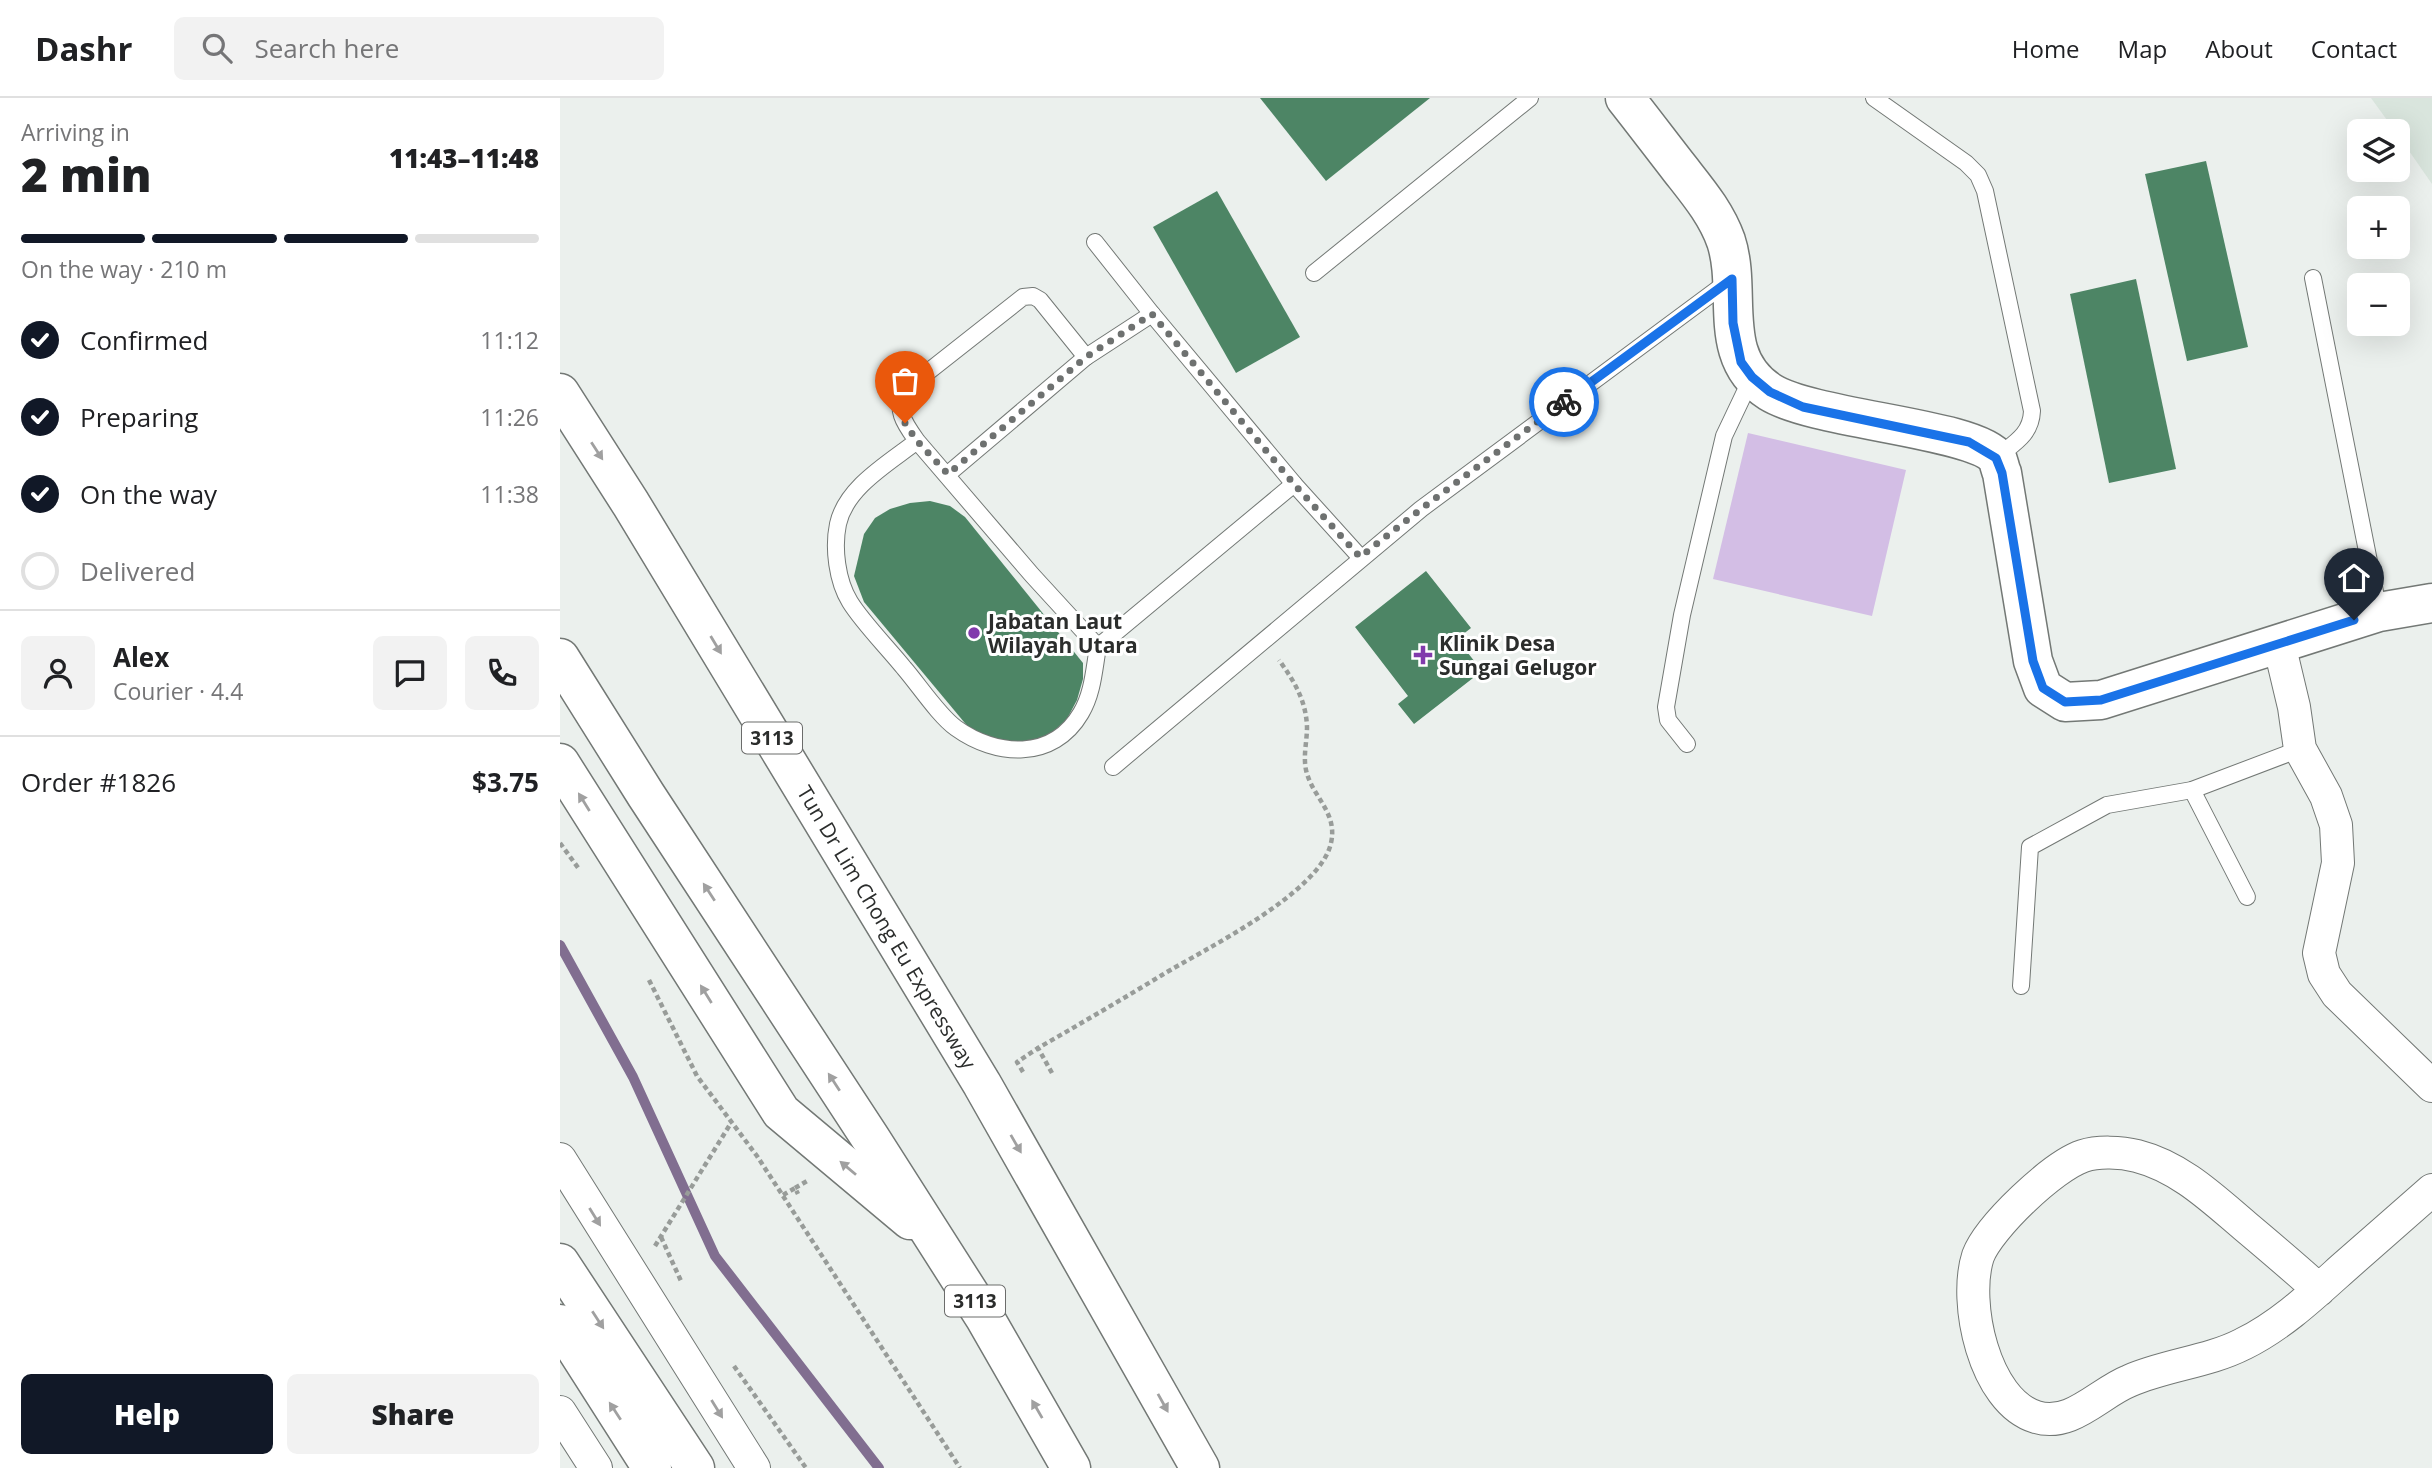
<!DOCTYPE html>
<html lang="en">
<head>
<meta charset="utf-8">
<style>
	:root { --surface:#fff; --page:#f2f2f2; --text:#202124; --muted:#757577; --line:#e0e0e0; --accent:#111827 }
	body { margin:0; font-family:"Open Sans",sans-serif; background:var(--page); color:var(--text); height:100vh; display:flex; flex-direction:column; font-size:26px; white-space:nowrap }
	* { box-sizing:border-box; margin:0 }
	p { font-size:23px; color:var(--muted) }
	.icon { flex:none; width:38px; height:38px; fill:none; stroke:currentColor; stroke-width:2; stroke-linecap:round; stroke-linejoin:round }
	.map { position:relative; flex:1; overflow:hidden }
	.side { display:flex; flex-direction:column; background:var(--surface); width:560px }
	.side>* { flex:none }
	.tools { position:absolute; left:1787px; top:21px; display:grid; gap:14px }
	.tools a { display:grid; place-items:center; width:63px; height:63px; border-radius:10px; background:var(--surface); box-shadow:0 7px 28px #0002; font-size:35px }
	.pin { position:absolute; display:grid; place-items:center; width:60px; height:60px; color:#fff; margin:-72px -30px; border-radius:50% 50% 50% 0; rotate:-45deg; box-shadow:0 0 7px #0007 }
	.pin .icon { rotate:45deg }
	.courier { position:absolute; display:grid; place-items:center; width:70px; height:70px; margin:-35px; border:5px solid #1a73e8; border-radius:50%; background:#fff; color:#222; box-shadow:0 2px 9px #0007 }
	.summary em { font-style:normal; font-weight:800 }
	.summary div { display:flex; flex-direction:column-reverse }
	.summary { display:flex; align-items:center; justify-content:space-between; height:119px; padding:0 21px }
	h1 { font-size:46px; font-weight:800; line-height:52px }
	.bar { display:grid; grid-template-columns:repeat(4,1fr); gap:10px 7px; align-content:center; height:84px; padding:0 21px }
	.bar i { height:9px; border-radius:5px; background:var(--line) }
	.bar .current { background:var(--accent) }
	.bar p { grid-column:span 4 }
	.line { display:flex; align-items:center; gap:18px; padding:0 21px; border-top:2px solid var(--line) }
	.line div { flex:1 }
	.round { display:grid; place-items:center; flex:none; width:74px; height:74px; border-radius:10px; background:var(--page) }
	ol { padding:0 21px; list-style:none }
	li { display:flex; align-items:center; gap:21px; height:77px }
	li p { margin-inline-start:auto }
	li .icon { padding:7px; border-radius:50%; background:var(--accent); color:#fff; stroke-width:4 }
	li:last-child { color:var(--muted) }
	li i { width:38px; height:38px; border:4px solid var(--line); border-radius:50% }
	.action { display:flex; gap:14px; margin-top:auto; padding:14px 21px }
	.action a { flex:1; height:80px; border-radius:10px; background:var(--accent); color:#fff; font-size:28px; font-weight:800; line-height:80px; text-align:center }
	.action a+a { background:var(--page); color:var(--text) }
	header { display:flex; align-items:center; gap:42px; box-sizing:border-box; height:98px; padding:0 35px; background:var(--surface); border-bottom:2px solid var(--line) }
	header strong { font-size:33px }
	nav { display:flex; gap:38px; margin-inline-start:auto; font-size:24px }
	.search { width:490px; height:63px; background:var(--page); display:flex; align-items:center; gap:18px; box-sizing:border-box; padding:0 24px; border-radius:10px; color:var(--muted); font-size:26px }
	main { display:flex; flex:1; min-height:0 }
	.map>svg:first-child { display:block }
</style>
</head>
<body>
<header>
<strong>Dashr</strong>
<div class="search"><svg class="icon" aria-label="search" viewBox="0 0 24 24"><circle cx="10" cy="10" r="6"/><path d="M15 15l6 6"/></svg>Search here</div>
<nav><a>Home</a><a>Map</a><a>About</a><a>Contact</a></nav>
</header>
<main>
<section class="side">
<div class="summary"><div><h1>2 min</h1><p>Arriving in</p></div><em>11:43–11:48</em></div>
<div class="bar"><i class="current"></i><i class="current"></i><i class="current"></i><i></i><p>On the way · 210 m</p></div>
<ol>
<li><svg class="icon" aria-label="check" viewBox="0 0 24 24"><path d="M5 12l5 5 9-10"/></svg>Confirmed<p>11:12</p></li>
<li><svg class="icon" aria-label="check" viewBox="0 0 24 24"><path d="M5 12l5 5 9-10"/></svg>Preparing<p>11:26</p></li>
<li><svg class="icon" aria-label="check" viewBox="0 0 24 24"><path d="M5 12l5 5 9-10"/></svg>On the way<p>11:38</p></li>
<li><i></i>Delivered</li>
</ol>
<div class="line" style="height:126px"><a class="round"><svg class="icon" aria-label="person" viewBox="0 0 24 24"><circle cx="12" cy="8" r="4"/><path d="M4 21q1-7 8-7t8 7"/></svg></a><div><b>Alex</b><p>Courier · 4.4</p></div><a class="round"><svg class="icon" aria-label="chat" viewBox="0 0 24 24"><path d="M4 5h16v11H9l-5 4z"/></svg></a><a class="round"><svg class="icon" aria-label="phone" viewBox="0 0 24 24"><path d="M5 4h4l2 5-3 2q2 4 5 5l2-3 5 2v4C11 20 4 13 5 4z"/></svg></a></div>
<div class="line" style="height:91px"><div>Order #1826</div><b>$3.75</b></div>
<div class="action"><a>Help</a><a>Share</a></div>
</section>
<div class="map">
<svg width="1872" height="1370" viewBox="0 0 1872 1370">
	<rect width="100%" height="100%" fill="#ebf0ed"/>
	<!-- built -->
	<path fill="#d9e5dd" d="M1811,0H1872V86L1838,37V33H1835Z"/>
	<!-- green -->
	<path fill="#d3bee5" d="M1188,335L1346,372L1312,518L1153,481Z"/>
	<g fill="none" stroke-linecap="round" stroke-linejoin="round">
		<!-- stream -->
		<path stroke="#816e90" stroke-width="10" d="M0,847L73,979L155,1158L319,1370"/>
	</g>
	<!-- building -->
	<g fill="#4d8565">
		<path d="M700,0H870L766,83Z"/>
		<path d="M1646,63L1688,249L1627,263L1585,76Z"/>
		<path d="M657,93L740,239L676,275L593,129Z"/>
		<path d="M1576,181L1616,371L1549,385L1510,196Z"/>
		<path d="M370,403L390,408L405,419L523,565V581L517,602L507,621L493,634L473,645L419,642L304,504L294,478L304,436L315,420L330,411L350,405Z"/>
		<path d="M866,473L911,530L897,541L922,573L854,626L838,606L848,598L795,529Z"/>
	</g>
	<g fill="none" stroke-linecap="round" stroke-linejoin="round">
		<defs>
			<g id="lane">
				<path d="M1314,0L1406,65L1418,77L1425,93L1472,313C1471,337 1454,345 1436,360"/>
				<path d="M535,144L592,216"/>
				<path d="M754,175L970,0"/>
				<path d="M1753,180L1819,514"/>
				<path d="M357,343L472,477L538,549C534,571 533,595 521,615C493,663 436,659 396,630C379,618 358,586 344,570C328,550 303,525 290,504C277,483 273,450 278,426C286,389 329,365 357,343C345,326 334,312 345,292L463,199L473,198L480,202L526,259"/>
				<path d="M388,376L526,259L592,216L734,386L800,459"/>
				<path d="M538,549L734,386"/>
				<path d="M1127,646L1108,622L1106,609L1122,517L1164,338L1192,279"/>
				<path d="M553,669L861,411L1170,182"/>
				<path d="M1632,692L1687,799"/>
				<path d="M1461,888L1470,749L1547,707L1632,692L1740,651"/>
			</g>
			<g id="street">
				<path d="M1719,546L1734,609L1740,651L1766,698L1776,727L1778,765L1759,855L1764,876L1777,896L1872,988"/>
				<path d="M0,1061L194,1370"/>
				<path d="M1759,1192C1735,1170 1710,1149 1685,1128C1652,1100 1620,1069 1577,1058C1561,1054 1538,1053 1523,1058C1493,1068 1429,1129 1418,1158C1403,1204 1424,1303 1476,1319C1511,1330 1539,1295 1569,1283C1605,1267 1648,1264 1683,1246C1720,1228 1752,1198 1782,1171C1812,1145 1842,1118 1872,1092"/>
				<path d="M0,1314L36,1370"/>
			</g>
			<path id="secondary" d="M1065,0C1084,24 1102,48 1120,71C1138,94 1156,115 1166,143C1183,195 1155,259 1210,294C1255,322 1415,330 1437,360C1439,364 1440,371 1442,375L1473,563L1483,590L1505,604L1541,602L1819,514L1872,505"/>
			<g id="highway">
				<path d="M0,295L71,406L422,986L640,1370"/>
				<path d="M0,560L86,697L311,1041L425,1220L511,1370"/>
				<path d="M0,665L221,1014L350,1122"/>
				<path d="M0,1165L135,1370"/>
				<path d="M0,1226L92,1370"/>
			</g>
		</defs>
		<!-- lane casing -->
		<use href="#lane" stroke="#737875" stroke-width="18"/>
		<!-- street casing -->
		<use href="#street" stroke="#737875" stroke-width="34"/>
		<!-- secondary casing -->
		<use href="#secondary" stroke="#737875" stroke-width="41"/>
		<!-- highway casing -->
		<use href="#highway" stroke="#737875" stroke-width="41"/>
		<!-- path -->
		<g stroke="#989c99" stroke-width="4.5" stroke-dasharray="5 3.5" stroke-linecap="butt">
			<path d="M0,745L19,771"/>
			<path d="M89,882L137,978L197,1058L400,1370"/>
			<path d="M463,974L457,964L478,950"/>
			<path d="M492,975L478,950C520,926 561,902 602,877C645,851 760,795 771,745C778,714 752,699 746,672C743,657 747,644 747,629C746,602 734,583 719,562"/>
			<path d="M235,1090L247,1083"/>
			<path d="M223,1097L235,1090L238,1096"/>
			<path d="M101,1139L121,1183"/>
			<path d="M95,1148L171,1025"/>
			<path d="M174,1268L246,1370"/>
		</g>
		<!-- lane -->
		<use href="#lane" stroke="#fff" stroke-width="16"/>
		<!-- street -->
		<use href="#street" stroke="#fff" stroke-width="32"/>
		<!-- secondary -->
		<use href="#secondary" stroke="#fff" stroke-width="38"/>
		<!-- highway -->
		<use href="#highway" stroke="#fff" stroke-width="38"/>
	</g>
	<!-- one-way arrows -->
	<defs><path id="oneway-solid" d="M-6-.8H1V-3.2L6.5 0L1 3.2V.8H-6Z" transform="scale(1.75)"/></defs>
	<g fill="#a0a0a0">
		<use href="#oneway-solid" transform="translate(37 353) rotate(57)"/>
		<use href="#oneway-solid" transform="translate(156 547) rotate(59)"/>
		<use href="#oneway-solid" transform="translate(24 704) rotate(-122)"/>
		<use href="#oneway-solid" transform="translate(149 794) rotate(-123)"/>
		<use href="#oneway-solid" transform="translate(146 896) rotate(-122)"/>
		<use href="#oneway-solid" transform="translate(274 984) rotate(-123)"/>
		<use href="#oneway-solid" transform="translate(456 1046) rotate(60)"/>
		<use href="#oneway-solid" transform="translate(288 1070) rotate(-140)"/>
		<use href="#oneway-solid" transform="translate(35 1119) rotate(58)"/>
		<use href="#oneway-solid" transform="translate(38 1222) rotate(57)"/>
		<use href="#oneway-solid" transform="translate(603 1305) rotate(61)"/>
		<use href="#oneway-solid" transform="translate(157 1311) rotate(58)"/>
		<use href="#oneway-solid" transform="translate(477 1311) rotate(-120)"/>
		<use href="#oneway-solid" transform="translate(55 1313) rotate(-123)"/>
	</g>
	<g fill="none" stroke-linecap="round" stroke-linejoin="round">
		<!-- done -->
		<path stroke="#6e7170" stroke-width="7" stroke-dasharray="0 12.6" d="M345,325L357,343L388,376L526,259L592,216L734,386L800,459L861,411L1004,304"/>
		<!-- route -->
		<path stroke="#1a73e8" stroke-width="9" d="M1004,304L1172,181L1173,225L1181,264L1192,279L1210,294L1243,309L1409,344L1436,360L1442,375L1473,563L1483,590L1505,604L1541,602L1794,522"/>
	</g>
	<!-- markers -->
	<g fill="#813aac" stroke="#fff" stroke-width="2.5">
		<circle cx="414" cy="535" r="7"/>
		<path d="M859.5 546.5h7v7h7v7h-7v7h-7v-7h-7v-7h7z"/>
	</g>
	<g text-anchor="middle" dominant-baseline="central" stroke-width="6" stroke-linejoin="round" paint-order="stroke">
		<!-- shield labels -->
		<g fill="#fff" stroke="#6b6c6b" stroke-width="2">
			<rect x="182" y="624.5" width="60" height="31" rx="5"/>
			<rect x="385" y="1187.5" width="60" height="31" rx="5"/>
		</g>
		<g font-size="19" font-weight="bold" fill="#2b2d2c">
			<text x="212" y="640">3113</text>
			<text x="415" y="1203">3113</text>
		</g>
		<!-- poi labels -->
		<g font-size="21" font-weight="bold" fill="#2b2d2c" stroke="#fff" text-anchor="start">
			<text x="428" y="523">Jabatan Laut<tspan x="428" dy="24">Wilayah Utara</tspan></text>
			<text x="879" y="545">Klinik Desa<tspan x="879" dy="24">Sungai Gelugor</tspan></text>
		</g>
		<!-- street labels -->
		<g font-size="21" fill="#2b2d2c" stroke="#fff">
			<text transform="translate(327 829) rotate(59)">Tun Dr Lim Chong Eu Expressway</text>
		</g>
	</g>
</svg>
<div class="tools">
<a><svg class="icon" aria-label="layers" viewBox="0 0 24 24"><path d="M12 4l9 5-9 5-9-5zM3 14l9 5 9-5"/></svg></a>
<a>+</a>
<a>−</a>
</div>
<div class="pin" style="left:345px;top:325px;background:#ea580c"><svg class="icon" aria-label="bag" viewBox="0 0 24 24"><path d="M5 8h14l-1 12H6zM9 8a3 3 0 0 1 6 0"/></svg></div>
<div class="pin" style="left:1794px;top:522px;background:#1f2937"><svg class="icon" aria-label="home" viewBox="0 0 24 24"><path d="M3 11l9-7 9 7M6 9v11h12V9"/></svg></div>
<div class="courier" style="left:1004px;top:304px"><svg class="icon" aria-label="bike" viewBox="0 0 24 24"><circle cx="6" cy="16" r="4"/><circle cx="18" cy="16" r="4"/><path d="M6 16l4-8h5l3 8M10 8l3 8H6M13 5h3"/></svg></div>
</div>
</main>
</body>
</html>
